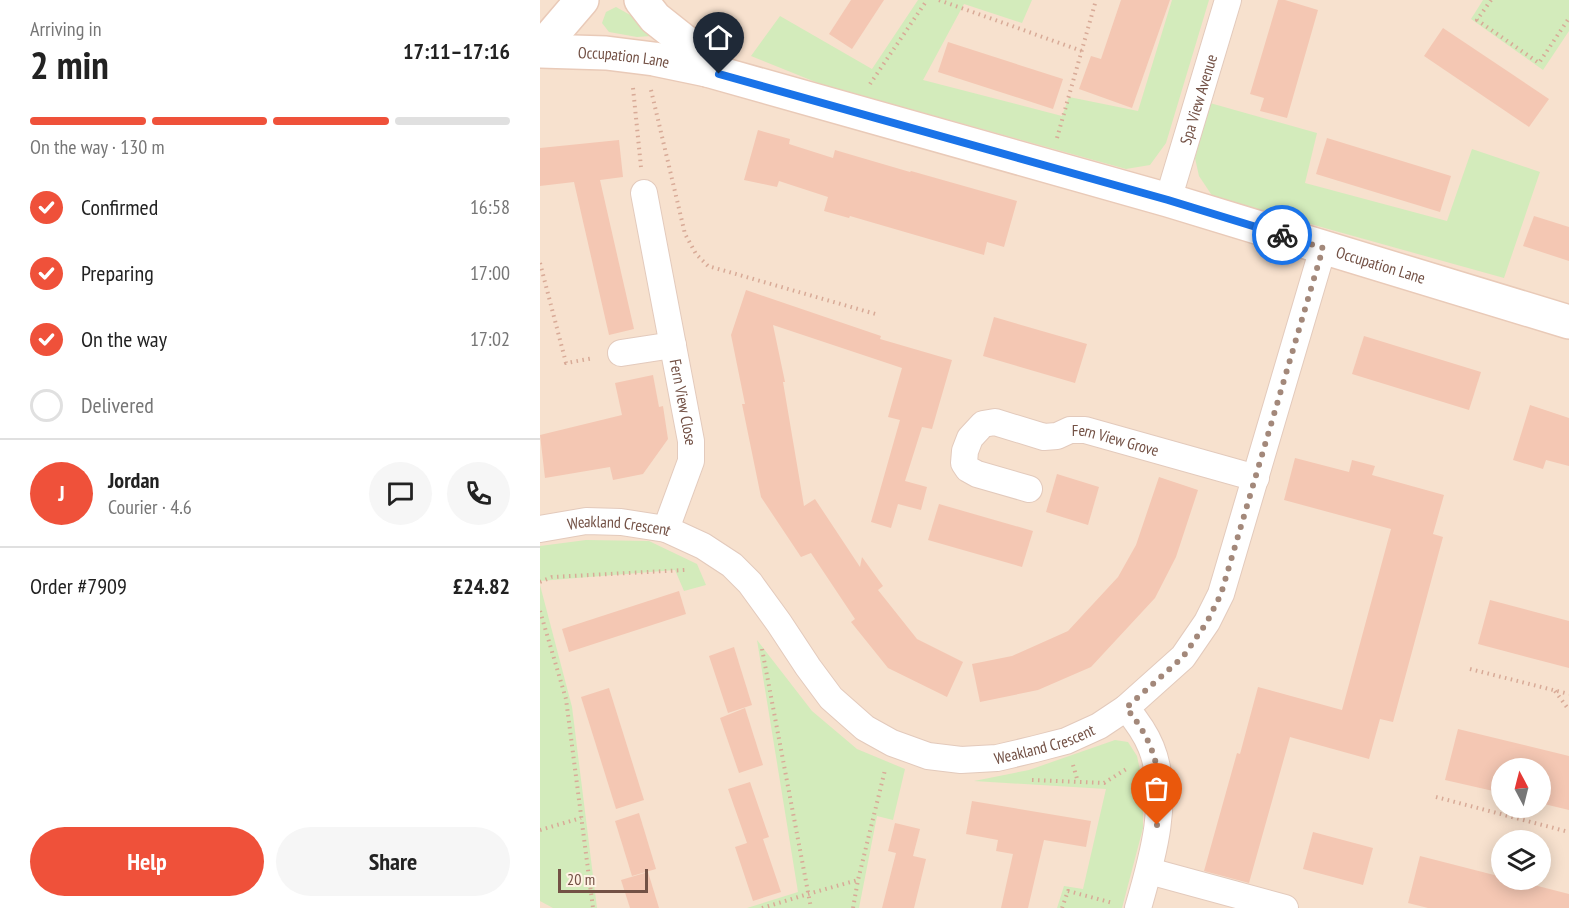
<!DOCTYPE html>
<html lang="en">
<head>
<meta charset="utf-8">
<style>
	:root { --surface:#fff; --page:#f6f6f6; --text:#222; --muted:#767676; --line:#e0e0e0; --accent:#ef513a }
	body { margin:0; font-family:"PT Sans Narrow",sans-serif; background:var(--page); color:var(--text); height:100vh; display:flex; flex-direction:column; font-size:22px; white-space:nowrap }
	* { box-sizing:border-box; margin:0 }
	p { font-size:20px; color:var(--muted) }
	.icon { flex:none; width:33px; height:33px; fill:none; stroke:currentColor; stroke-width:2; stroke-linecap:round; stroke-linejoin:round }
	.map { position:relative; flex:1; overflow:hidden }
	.panel { display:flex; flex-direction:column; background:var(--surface); width:540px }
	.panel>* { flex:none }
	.needle { width:39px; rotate:353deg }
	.tools { position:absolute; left:951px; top:758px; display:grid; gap:12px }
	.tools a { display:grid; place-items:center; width:60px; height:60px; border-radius:50%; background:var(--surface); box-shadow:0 3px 15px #0003; font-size:30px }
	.scale { position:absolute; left:18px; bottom:15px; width:90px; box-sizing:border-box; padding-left:6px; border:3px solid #735145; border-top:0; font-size:16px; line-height:21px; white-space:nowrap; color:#735145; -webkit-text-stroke:4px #fff2e4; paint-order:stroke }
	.pin { position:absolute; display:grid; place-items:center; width:51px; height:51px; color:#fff; margin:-62px -26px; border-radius:50% 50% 50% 0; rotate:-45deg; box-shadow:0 0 6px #0007 }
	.pin .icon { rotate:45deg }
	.courier { position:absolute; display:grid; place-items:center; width:60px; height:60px; margin:-30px; border:4px solid #1a73e8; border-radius:50%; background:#fff; color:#222; box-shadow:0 2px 8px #0007 }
	.headline em { font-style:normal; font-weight:700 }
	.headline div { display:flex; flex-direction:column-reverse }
	.headline { display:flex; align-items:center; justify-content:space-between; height:102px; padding:0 30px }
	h1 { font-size:39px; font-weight:700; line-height:45px }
	.bar { display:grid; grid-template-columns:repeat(4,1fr); gap:9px 6px; align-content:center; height:72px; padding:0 30px }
	.bar i { height:8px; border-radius:4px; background:var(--line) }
	.bar .selected { background:var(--accent) }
	.bar p { grid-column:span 4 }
	.line { display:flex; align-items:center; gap:15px; padding:0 30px; border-top:2px solid var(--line) }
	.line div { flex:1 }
	.round { display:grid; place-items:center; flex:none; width:63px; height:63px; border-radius:32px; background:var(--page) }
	ol { padding:0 30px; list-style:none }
	li { display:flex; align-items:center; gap:18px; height:66px }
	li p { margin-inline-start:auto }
	li .icon { padding:6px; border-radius:50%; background:var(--accent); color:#fff; stroke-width:4 }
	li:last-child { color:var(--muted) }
	li i { width:33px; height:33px; border:3px solid var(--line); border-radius:50% }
	.cta { display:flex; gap:12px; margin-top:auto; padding:12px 30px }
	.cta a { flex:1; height:69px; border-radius:36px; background:var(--accent); color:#fff; font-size:24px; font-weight:700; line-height:69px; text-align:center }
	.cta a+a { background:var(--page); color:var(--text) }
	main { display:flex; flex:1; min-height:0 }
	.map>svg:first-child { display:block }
</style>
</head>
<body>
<main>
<section class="panel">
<div class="headline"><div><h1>2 min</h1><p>Arriving in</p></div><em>17:11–17:16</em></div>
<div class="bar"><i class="selected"></i><i class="selected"></i><i class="selected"></i><i></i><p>On the way · 130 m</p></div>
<ol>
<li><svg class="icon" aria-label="check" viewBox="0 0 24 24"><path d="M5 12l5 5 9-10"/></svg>Confirmed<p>16:58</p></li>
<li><svg class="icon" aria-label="check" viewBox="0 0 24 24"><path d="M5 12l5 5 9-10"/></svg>Preparing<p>17:00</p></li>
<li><svg class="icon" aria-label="check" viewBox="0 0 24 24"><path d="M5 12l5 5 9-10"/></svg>On the way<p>17:02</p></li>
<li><i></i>Delivered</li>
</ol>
<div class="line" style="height:108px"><b class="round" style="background:var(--accent);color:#fff">J</b><div><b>Jordan</b><p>Courier · 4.6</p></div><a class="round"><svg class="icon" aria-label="chat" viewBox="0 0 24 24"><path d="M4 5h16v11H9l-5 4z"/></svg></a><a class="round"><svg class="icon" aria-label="phone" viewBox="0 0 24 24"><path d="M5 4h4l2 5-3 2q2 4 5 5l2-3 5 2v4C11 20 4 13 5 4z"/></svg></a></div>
<div class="line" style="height:78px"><div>Order #7909</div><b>£24.82</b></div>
<div class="cta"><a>Help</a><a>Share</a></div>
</section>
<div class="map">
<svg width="1029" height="908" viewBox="0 0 1029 908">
	<rect width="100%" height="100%" fill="#fdeedd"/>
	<!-- residential -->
	<path fill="#f7e1ce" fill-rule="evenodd" d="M0,0H1029V908H0ZM962,768H1000V807H962ZM962,840H1000V879H962Z"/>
	<!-- green -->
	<g fill="#d3ebbb">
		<path d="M378,0H492L482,23L424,4L383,80L522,116L529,97L598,111L632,0H669L626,143L610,165L586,169L283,85L211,56L240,16L332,69Z"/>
		<path d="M943,0H1029V31L1003,70L931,19Z"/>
		<path d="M76,7L101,21L111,36L97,37L69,32L62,23L66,12Z"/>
		<path d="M670,103L777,133L765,183L907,221L932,149L1000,172L964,278L673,197L659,176L655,158Z"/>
		<path d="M46,540L109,541L157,564L166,585L144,591L135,570L0,581V546Z"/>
		<path d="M0,585L32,707L57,908H13L0,901Z"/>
		<path d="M217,640L272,711L317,749L365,769L353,820L337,816L319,908H207L258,892Z"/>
		<path d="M575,740L588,742L597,756L603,784V828L582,908H517L524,886L543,889L566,789L434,781L489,770Z"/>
	</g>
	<!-- building -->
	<g fill="#f4c7b3">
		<path d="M311,0H344L312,49L289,34Z"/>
		<path d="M581,0H630L592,108L539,89L551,56L561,59Z"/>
		<path d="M738,0H745L778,10L747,118L720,111L724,98L710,94Z"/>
		<path d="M903,28L1009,99L989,127L884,56Z"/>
		<path d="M408,42L523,79L513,109L398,72Z"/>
		<path d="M218,130L250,139L249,144L293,158L295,150L370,172L371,171L477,201L464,247L447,242L444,255L310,216L309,218L284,211L288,197L239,181L237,187L204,180Z"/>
		<path d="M787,138L911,176L900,212L776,174Z"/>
		<path d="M79,140L83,177L60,180L94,329L69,335L34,182L0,186V148Z"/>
		<path d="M994,216L1029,227V261L983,246Z"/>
		<path d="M206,290L341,336L340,339L412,360L392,429L382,427L365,481L387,487L381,510L358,504L351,528L331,522L360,420L348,417L362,368L233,325L245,382H243L264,506L275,499L320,567L322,557L343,586L338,590L377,639L423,662L407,697L348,668L311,622L315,619L271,553L261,557L221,497L202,404H205L191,335Z"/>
		<path d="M454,317L547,344L535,383L443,356Z"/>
		<path d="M824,336L941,372L929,410L812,374Z"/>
		<path d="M113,375L119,407L123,406L128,439L103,474L73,480L70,467L5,478L0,435L82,415L75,383Z"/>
		<path d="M990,405L1029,418V466L1006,460L1003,469L973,460Z"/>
		<path d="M755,458L809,472L812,460L835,466L832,475L904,495L893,534L903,537L853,722L840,719L829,759L750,737L709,883L664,871L697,753L700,754L718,687L802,710L851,529L744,500Z"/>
		<path d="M517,474L559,487L548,525L506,512Z"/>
		<path d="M619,477L658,490L636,557L615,598L551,667L498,690L440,702L432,664L472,656L528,631L578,577L596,545Z"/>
		<path d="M399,504L493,531L482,567L388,540Z"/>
		<path d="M139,591L146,614L29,652L22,629Z"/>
		<path d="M950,600L1029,621V668L938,644Z"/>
		<path d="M194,647L212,705L188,713L169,656Z"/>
		<path d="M69,688L104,800L76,809L41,697Z"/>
		<path d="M205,708L223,765L199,773L180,718Z"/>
		<path d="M918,729L1029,756V810L1000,803V768H962V793L905,780Z"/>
		<path d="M210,782L229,837L223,839L241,892L213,901L195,847L207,843L188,789Z"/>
		<path d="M432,801L551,821L546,847L504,840L488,908H461L473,854L456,851L458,840L426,834Z"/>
		<path d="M99,813L116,869L92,876L75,821Z"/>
		<path d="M355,823L380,829L373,856L386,859L374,908H342L356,853L348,851Z"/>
		<path d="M773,832L833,848L823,885L763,869Z"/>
		<path d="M880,856L962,877V879H970L1029,894V908H888L868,903Z"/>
		<path d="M108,872L119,908H90L81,880Z"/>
	</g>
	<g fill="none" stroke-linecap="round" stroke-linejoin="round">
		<defs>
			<g id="street">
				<path id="s1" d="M104,193L151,441V461L126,529"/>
				<path id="s2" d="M628,200L688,0"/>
				<path d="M81,353L133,345"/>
				<path id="s3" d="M489,489L437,474L428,469L424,463L425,451L430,438L443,424L455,422L504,437L517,436L530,430H545L716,478"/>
				<path id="s4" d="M0,529L46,521L81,522L126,529L163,546L192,565L210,583L239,623L268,667L291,698L325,728L352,743L388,756L421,760L457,758L495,749L526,741L559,726L586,708L643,657L667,622L681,594L783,248"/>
				<path d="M586,708C596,720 605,732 611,747C631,796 612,860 598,908"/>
				<path d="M609,871L745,908"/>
			</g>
			<g id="secondary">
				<path d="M101,0L115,18L149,45L167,70"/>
				<path d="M0,49L42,0"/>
				<path id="s5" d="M0,51L66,53L114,59L167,70L628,200L1029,322"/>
			</g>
		</defs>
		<!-- street casing -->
		<use href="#street" stroke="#e3cabc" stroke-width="28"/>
		<!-- secondary casing -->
		<use href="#secondary" stroke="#e9cab8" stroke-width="36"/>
		<!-- path -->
		<g stroke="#d8aa97" stroke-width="4" stroke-dasharray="1.5 4.5" stroke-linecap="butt">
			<path d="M399,0L542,51"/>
			<path d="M951,0L937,20L999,63L1029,18"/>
			<path d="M330,84L387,0"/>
			<path d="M93,88L101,167"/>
			<path d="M111,90L145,234L156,254L168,266L339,315"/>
			<path d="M517,138L556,0"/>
			<path d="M0,263L26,363L54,358"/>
			<path d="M0,582L12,577L145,570"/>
			<path d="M0,611L26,699L53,908"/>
			<path d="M222,649L271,908"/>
			<path d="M930,669L1029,694"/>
			<path d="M1015,691L1029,710"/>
			<path d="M533,765L538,782"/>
			<path d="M492,780L564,783L588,768"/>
			<path d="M896,797L1029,832"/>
			<path d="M0,830L41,818"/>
			<path d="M222,908L268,894L318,880"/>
			<path d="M313,908L318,880L345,770"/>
			<path d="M522,908L528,891L573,903"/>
		</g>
		<!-- street -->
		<use href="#street" stroke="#fff" stroke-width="26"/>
		<!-- secondary -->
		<use href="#secondary" stroke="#fff" stroke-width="33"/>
	</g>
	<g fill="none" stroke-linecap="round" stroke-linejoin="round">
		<!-- done -->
		<path stroke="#a3887a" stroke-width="6" stroke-dasharray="0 10.8" d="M617,825C624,779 617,744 586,708L643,657L667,622L681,594L783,248L742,235"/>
		<!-- route -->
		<path stroke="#1a73e8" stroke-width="8" d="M179,74L628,200L742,235"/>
	</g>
	<g text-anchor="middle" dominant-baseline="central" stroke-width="6" stroke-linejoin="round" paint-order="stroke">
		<!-- street labels -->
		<g font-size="16" fill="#735145" stroke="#fff2e4">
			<text stroke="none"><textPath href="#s5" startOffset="84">Occupation Lane</textPath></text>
			<text stroke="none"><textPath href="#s2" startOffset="105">Spa View Avenue</textPath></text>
			<text stroke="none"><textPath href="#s5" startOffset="870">Occupation Lane</textPath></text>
			<text stroke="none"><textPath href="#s1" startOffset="213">Fern View Close</textPath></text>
			<text stroke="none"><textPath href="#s3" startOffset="254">Fern View Grove</textPath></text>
			<text stroke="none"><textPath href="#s4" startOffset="80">Weakland Crescent</textPath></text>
			<text stroke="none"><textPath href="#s4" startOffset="602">Weakland Crescent</textPath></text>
		</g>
	</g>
</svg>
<div class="tools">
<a><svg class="needle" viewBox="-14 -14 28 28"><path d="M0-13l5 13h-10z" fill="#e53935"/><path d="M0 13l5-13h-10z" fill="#767676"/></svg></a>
<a><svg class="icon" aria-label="layers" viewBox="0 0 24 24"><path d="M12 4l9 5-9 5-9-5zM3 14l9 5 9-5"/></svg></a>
</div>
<div class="scale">20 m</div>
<div class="pin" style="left:617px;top:825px;background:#ea580c"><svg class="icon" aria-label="bag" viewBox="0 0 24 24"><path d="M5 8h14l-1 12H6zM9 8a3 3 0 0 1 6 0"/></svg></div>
<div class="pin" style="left:179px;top:74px;background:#1f2937"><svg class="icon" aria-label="home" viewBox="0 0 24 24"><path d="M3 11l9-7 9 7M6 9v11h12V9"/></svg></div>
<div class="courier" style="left:742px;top:235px"><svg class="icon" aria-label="bike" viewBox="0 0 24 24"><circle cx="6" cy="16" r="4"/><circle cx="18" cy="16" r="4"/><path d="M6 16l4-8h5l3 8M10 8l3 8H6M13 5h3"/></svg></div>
</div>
</main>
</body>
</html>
